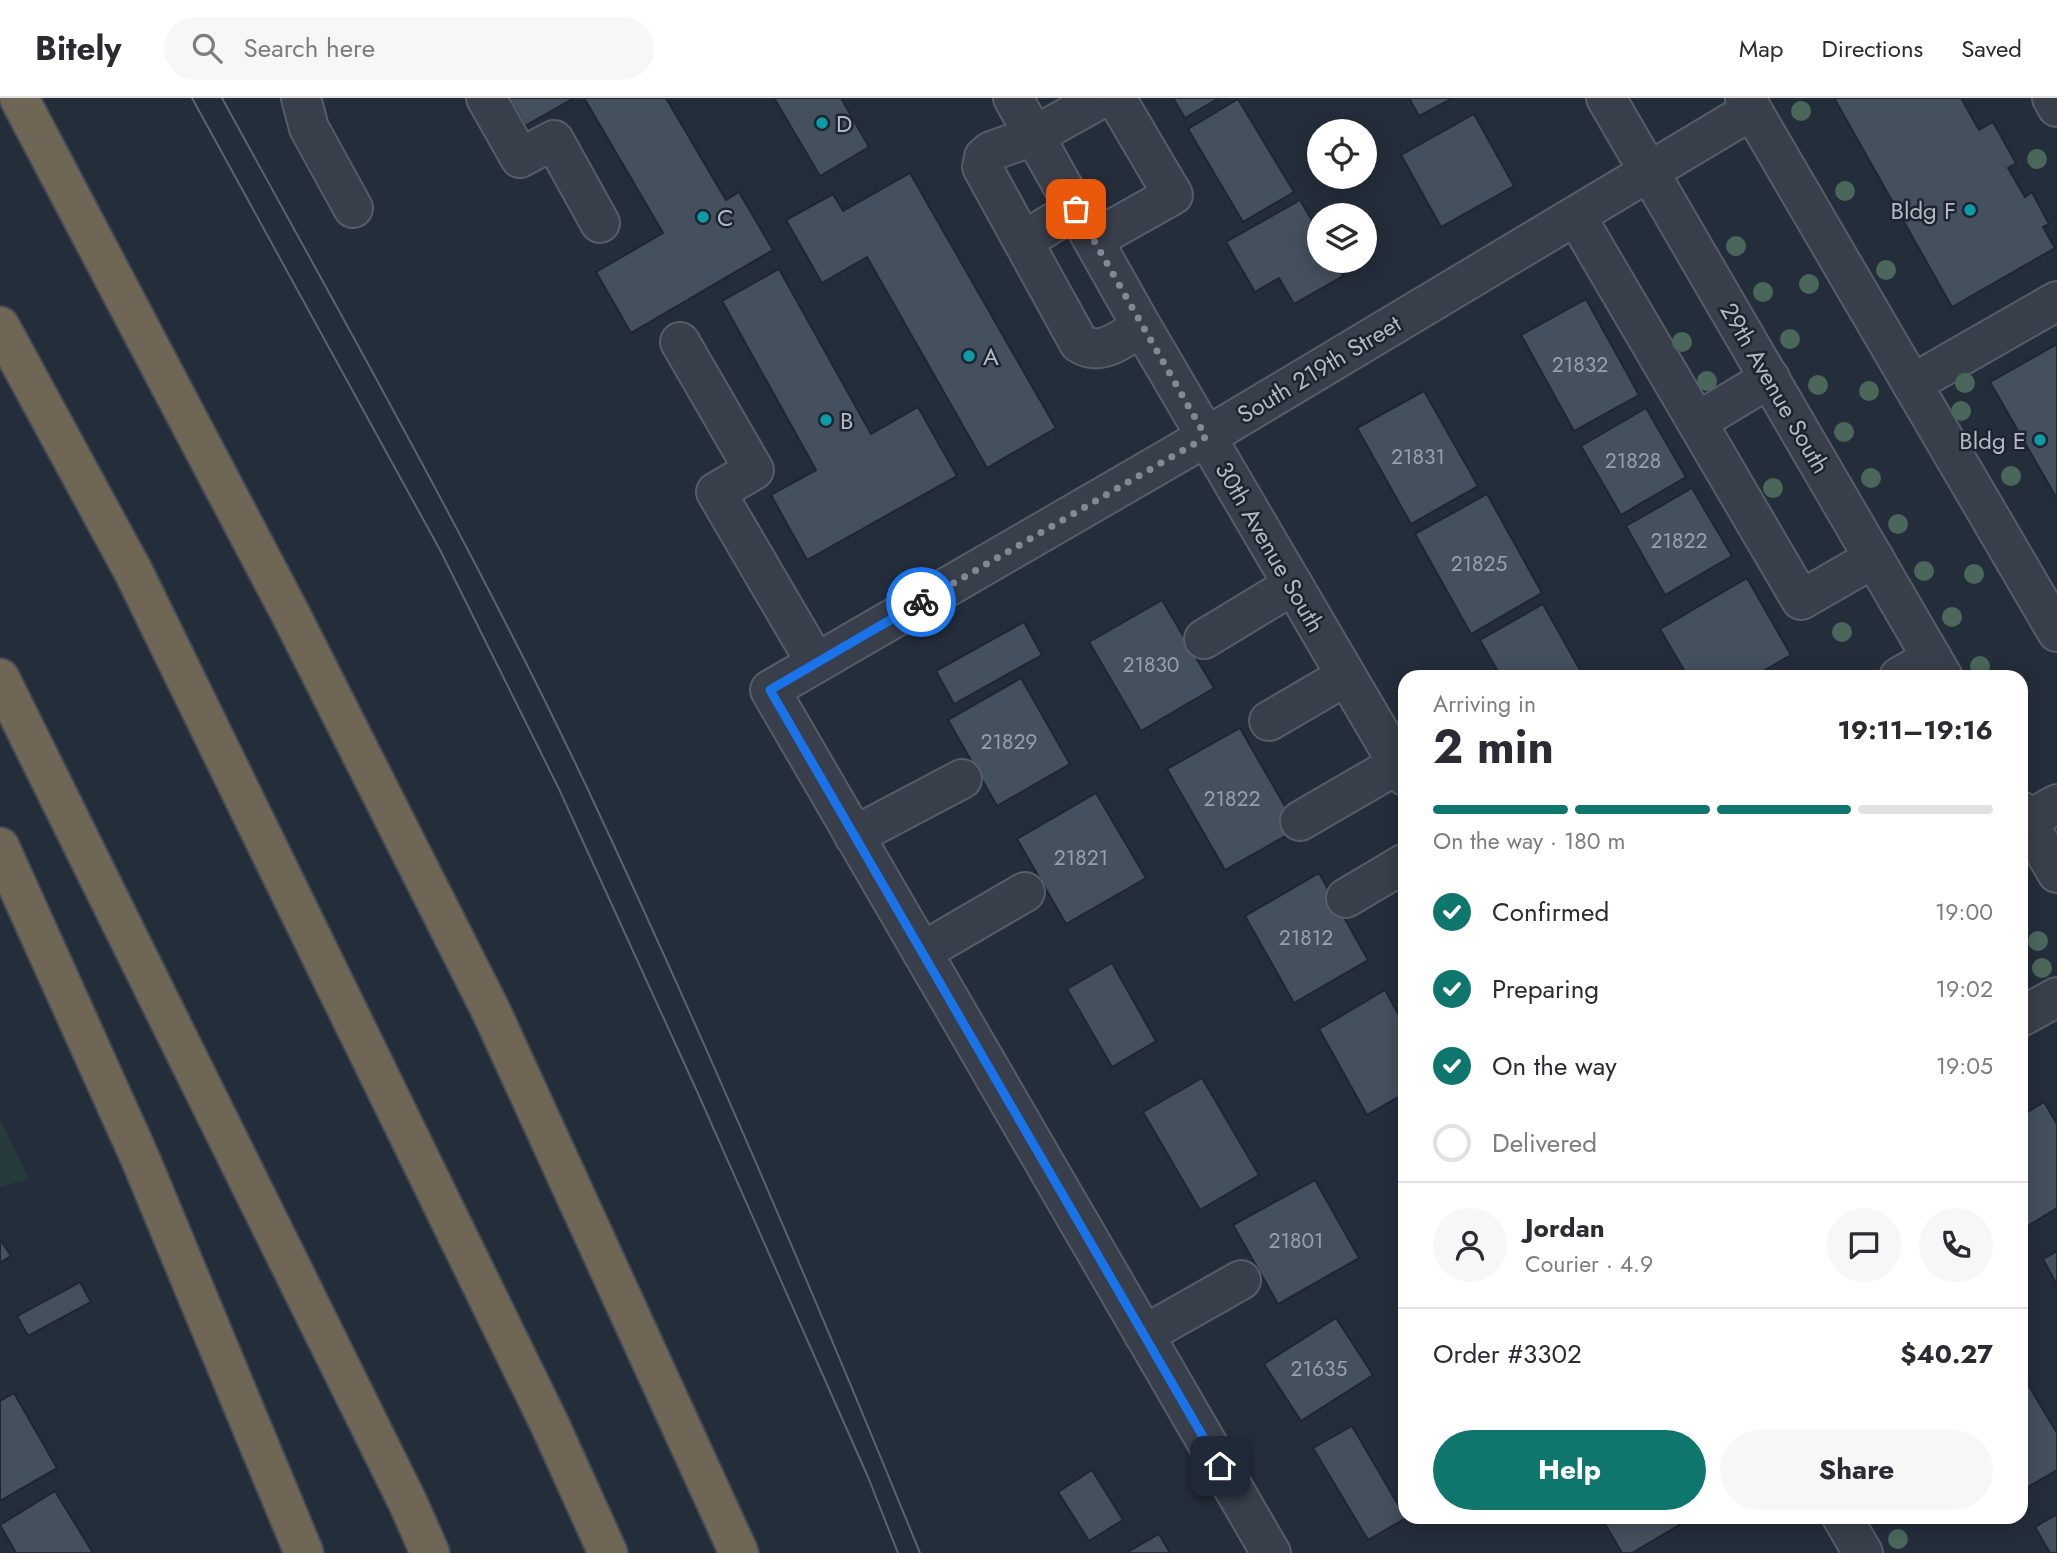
<!DOCTYPE html>
<html lang="en">
<head>
<meta charset="utf-8">
<style>
	:root { --surface:#fff; --page:#f7f7f7; --text:#2b2b33; --muted:#7c7c81; --line:#e1e1e2; --accent:#0f766e }
	body { margin:0; font-family:Jost,sans-serif; background:var(--page); color:var(--text); height:100vh; display:flex; flex-direction:column; font-size:26px; white-space:nowrap }
	* { box-sizing:border-box; margin:0 }
	p { font-size:23px; color:var(--muted) }
	.icon { flex:none; width:38px; height:38px; fill:none; stroke:currentColor; stroke-width:2; stroke-linecap:round; stroke-linejoin:round }
	.map { position:relative; flex:1; overflow:hidden }
	.side { position:absolute; left:1398px; top:572px; width:630px; height:854px; display:flex; flex-direction:column; background:var(--surface); border-radius:21px; box-shadow:0 4px 18px #0003 }
	.side>* { flex:none }
	.tools { position:absolute; left:1307px; top:21px; display:grid; gap:14px }
	.tools a { display:grid; place-items:center; width:70px; height:70px; border-radius:50%; background:var(--surface); box-shadow:0 4px 18px #0003; font-size:35px }
	.pin { position:absolute; display:grid; place-items:center; width:60px; height:60px; color:#fff; margin:-30px; border-radius:14px; box-shadow:0 4px 10px #0006 }
	.courier { position:absolute; display:grid; place-items:center; width:70px; height:70px; margin:-35px; border:5px solid #1a73e8; border-radius:50%; background:#fff; color:#222; box-shadow:0 2px 9px #0007 }
	.overview em { font-style:normal; font-weight:700 }
	.overview div { display:flex; flex-direction:column-reverse }
	.overview { display:flex; align-items:center; justify-content:space-between; height:119px; padding:0 35px }
	h1 { font-size:46px; font-weight:700; line-height:52px }
	.bar { display:grid; grid-template-columns:repeat(4,1fr); gap:10px 7px; align-content:center; height:84px; padding:0 35px }
	.bar i { height:9px; border-radius:5px; background:var(--line) }
	.bar .current { background:var(--accent) }
	.bar p { grid-column:span 4 }
	.line { display:flex; align-items:center; gap:18px; padding:0 35px; border-top:2px solid var(--line) }
	.line div { flex:1 }
	.round { display:grid; place-items:center; flex:none; width:74px; height:74px; border-radius:37px; background:var(--page) }
	ol { padding:0 35px; list-style:none }
	li { display:flex; align-items:center; gap:21px; height:77px }
	li p { margin-inline-start:auto }
	li .icon { padding:7px; border-radius:50%; background:var(--accent); color:#fff; stroke-width:4 }
	li:last-child { color:var(--muted) }
	li i { width:38px; height:38px; border:4px solid var(--line); border-radius:50% }
	.cta { display:flex; gap:14px; margin-top:auto; padding:14px 35px }
	.cta a { flex:1; height:80px; border-radius:42px; background:var(--accent); color:#fff; font-size:28px; font-weight:700; line-height:80px; text-align:center }
	.cta a+a { background:var(--page); color:var(--text) }
	header { display:flex; align-items:center; gap:42px; box-sizing:border-box; height:98px; padding:0 35px; background:var(--surface); border-bottom:2px solid var(--line) }
	header strong { font-size:33px }
	nav { display:flex; gap:38px; margin-inline-start:auto; font-size:24px }
	.search { width:490px; height:63px; background:var(--page); display:flex; align-items:center; gap:18px; box-sizing:border-box; padding:0 24px; border-radius:38px; color:var(--muted); font-size:26px }
	.map>svg:first-child { display:block }
</style>
</head>
<body>
<header>
<strong>Bitely</strong>
<div class="search"><svg class="icon" aria-label="search" viewBox="0 0 24 24"><circle cx="10" cy="10" r="6"/><path d="M15 15l6 6"/></svg>Search here</div>
<nav><a>Map</a><a>Directions</a><a>Saved</a></nav>
</header>
<div class="map">
<svg width="2057" height="1455" viewBox="0 0 2057 1455">
	<rect width="100%" height="100%" fill="#242d3a"/>
	<!-- green -->
	<path fill="#273a3c" d="M0,1021L29,1081L0,1089Z"/>
	<!-- building -->
	<g fill="#45505e" stroke="#1f2631" stroke-width="2">
		<path d="M509,0H574L525,28Z"/>
		<path d="M584,0H666L726,102L739,94L773,152L631,235L596,174L663,135Z"/>
		<path d="M774,0H841L869,49L820,78Z"/>
		<path d="M1173,0H1219L1185,20Z"/>
		<path d="M1409,0H1453L1419,18Z"/>
		<path d="M1834,0H1961L1979,32L1993,24L2016,65L2008,70L2025,99L2032,94L2049,126L2043,129L2055,150L1952,209Z"/>
		<path d="M1238,1L1294,94L1243,124L1188,31Z"/>
		<path d="M1474,16L1514,88L1441,129L1401,57Z"/>
		<path d="M910,75L1056,330L987,370L867,159L822,185L786,122L833,96L843,113Z"/>
		<path d="M1300,102L1320,136V163H1334L1343,178L1294,206L1279,180L1255,194L1226,144Z"/>
		<path d="M779,171L871,336L918,309L957,378L807,462L771,397L816,372L722,203Z"/>
		<path d="M1586,201L1639,297L1574,333L1521,237Z"/>
		<path d="M2057,246V401L1990,284Z"/>
		<path d="M1424,293L1478,388L1411,426L1357,330Z"/>
		<path d="M1646,310L1686,379L1621,417L1581,348Z"/>
		<path d="M1692,390L1732,458L1665,497L1626,428Z"/>
		<path d="M1487,396L1542,495L1471,536L1415,436Z"/>
		<path d="M1747,480L1791,557L1753,579H1688L1660,531Z"/>
		<path d="M1162,502L1214,590L1141,633L1089,544Z"/>
		<path d="M1543,506L1584,579H1501L1480,542Z"/>
		<path d="M1024,524L1042,557L954,606L936,573Z"/>
		<path d="M1021,580L1070,666L997,708L948,622Z"/>
		<path d="M1240,630L1298,731L1225,772L1167,671Z"/>
		<path d="M1096,695L1146,780L1066,826L1017,741Z"/>
		<path d="M1319,775L1368,862L1294,905L1245,818Z"/>
		<path d="M1112,865L1156,943L1112,969L1067,891Z"/>
		<path d="M1385,892L1405,928V995L1367,1017L1319,931Z"/>
		<path d="M1202,980L1259,1077L1200,1112L1143,1014Z"/>
		<path d="M2044,1004L2057,1026V1110L2026,1129L2021,1121V1018Z"/>
		<path d="M1315,1082L1359,1160L1278,1206L1233,1127Z"/>
		<path d="M0,1141L11,1158L0,1165Z"/>
		<path d="M2057,1153V1187L2043,1161Z"/>
		<path d="M80,1184L91,1204L28,1238L17,1218Z"/>
		<path d="M1336,1220L1373,1277L1301,1323L1264,1266Z"/>
		<path d="M2021,1275L2057,1335V1372L2021,1393Z"/>
		<path d="M14,1295L57,1370L0,1403V1303Z"/>
		<path d="M1352,1328L1406,1420L1368,1442L1313,1350Z"/>
		<path d="M1092,1372L1123,1422L1089,1443L1058,1394Z"/>
		<path d="M55,1393L93,1455H16L0,1427Z"/>
		<path d="M2057,1416V1455H2050L2035,1429Z"/>
		<path d="M1601,1419H1684L1686,1423L1632,1455H1622Z"/>
		<path d="M1159,1436L1170,1455H1126Z"/>
	</g>
	<g fill="none" stroke-linecap="round" stroke-linejoin="round">
		<defs>
			<g id="minor">
				<path d="M301,0L309,30L353,110"/>
				<path d="M486,0L520,60L554,42L600,125"/>
				<path d="M1013,0L1142,229L1405,678"/>
				<path d="M1102,0L1034,38L991,53L984,59L982,69L1079,245C1101,260 1122,240 1142,229"/>
				<path d="M1606,0L1943,579"/>
				<path d="M1745,0L2057,534"/>
				<path d="M2052,0L2057,9"/>
				<path d="M1576,118L1801,502L1874,460"/>
				<path d="M1093,142L1173,97L1116,0"/>
				<path d="M1023,143L1076,111"/>
				<path d="M680,244L754,372L716,394L816,565"/>
				<path d="M1912,286L2057,203"/>
				<path d="M1697,324L1770,280"/>
				<path d="M1204,541L1293,487"/>
				<path d="M1899,579L1932,560"/>
				<path d="M1269,623L1346,578"/>
				<path d="M2021,713L2057,775"/>
				<path d="M1300,723L1398,666"/>
				<path d="M2027,723L2057,706"/>
				<path d="M854,738L962,681"/>
				<path d="M1346,800L1405,765"/>
				<path d="M922,854L1025,794"/>
				<path d="M2021,919L2057,899"/>
				<path d="M1144,1237L1241,1182"/>
				<path d="M1842,1419L1863,1455"/>
				<path d="M1271,1455L770,592L1206,339L1752,12"/>
			</g>
			<g id="highway">
				<path d="M19,0L290,515L491,913L739,1455"/>
				<path d="M0,228L133,473L550,1327L608,1455"/>
				<path d="M0,580L408,1405L430,1455"/>
				<path d="M0,749L140,1060L304,1455"/>
			</g>
		</defs>
		<!-- minor casing -->
		<use href="#minor" stroke="#565d68" stroke-width="42"/>
		<!-- highway casing -->
		<use href="#highway" stroke="#434a55" stroke-width="42"/>
		<!-- minor -->
		<use href="#minor" stroke="#383f4a" stroke-width="38"/>
		<!-- highway -->
		<use href="#highway" stroke="#706655" stroke-width="38"/>
		<!-- tram -->
		<g stroke="#5a6371" stroke-width="2">
			<path d="M192,0L440,452L559,691L696,991L868,1379L898,1455"/>
			<path d="M222,0C348,230 478,459 590,696C707,946 816,1200 920,1455"/>
		</g>
	</g>
	<!-- trees -->
	<g fill="#4b675b">
		<circle cx="1801" cy="13" r="10"/>
		<circle cx="2037" cy="61" r="10"/>
		<circle cx="1845" cy="93" r="10"/>
		<circle cx="1736" cy="148" r="10"/>
		<circle cx="1886" cy="172" r="10"/>
		<circle cx="1809" cy="186" r="10"/>
		<circle cx="1763" cy="194" r="10"/>
		<circle cx="1790" cy="241" r="10"/>
		<circle cx="1682" cy="244" r="10"/>
		<circle cx="1707" cy="283" r="10"/>
		<circle cx="1965" cy="285" r="10"/>
		<circle cx="1818" cy="287" r="10"/>
		<circle cx="1869" cy="293" r="10"/>
		<circle cx="1961" cy="313" r="10"/>
		<circle cx="1844" cy="334" r="10"/>
		<circle cx="2011" cy="378" r="10"/>
		<circle cx="1871" cy="380" r="10"/>
		<circle cx="1773" cy="390" r="10"/>
		<circle cx="1898" cy="426" r="10"/>
		<circle cx="1924" cy="473" r="10"/>
		<circle cx="1974" cy="476" r="10"/>
		<circle cx="1952" cy="519" r="10"/>
		<circle cx="1842" cy="534" r="10"/>
		<circle cx="1980" cy="568" r="10"/>
		<circle cx="2038" cy="843" r="10"/>
		<circle cx="2042" cy="870" r="10"/>
		<circle cx="1898" cy="1441" r="10"/>
	</g>
	<g fill="none" stroke-linecap="round" stroke-linejoin="round">
		<!-- done -->
		<path stroke="#818995" stroke-width="7" stroke-dasharray="0 12.6" d="M921,504L1206,339L1076,111"/>
		<!-- route -->
		<path stroke="#1a73e8" stroke-width="9" d="M921,504L770,592L1220,1368"/>
	</g>
	<!-- markers -->
	<g fill="#0f9aa8" stroke="#1d242f" stroke-width="2.5">
		<circle cx="822" cy="25" r="7"/>
		<circle cx="1970" cy="112" r="7"/>
		<circle cx="703" cy="119" r="7"/>
		<circle cx="969" cy="258" r="7"/>
		<circle cx="826" cy="322" r="7"/>
		<circle cx="2040" cy="342" r="7"/>
	</g>
	<g text-anchor="middle" dominant-baseline="central" stroke-width="5" stroke-linejoin="round" paint-order="stroke">
		<!-- number labels -->
		<g font-size="21" fill="#98a0ac">
			<text x="1580" y="267">21832</text>
			<text x="1418" y="359">21831</text>
			<text x="1633" y="363">21828</text>
			<text x="1679" y="443">21822</text>
			<text x="1479" y="466">21825</text>
			<text x="1151" y="567">21830</text>
			<text x="1009" y="644">21829</text>
			<text x="1232" y="701">21822</text>
			<text x="1081" y="760">21821</text>
			<text x="1306" y="840">21812</text>
			<text x="1296" y="1143">21801</text>
			<text x="1319" y="1271">21635</text>
		</g>
		<!-- poi labels -->
		<g font-size="24" fill="#b3bac6" stroke="#1d242f" text-anchor="start">
			<text x="836" y="25">D</text>
			<text x="1956" y="112" text-anchor="end">Bldg F</text>
			<text x="717" y="119">C</text>
			<text x="983" y="258">A</text>
			<text x="840" y="322">B</text>
			<text x="2026" y="342" text-anchor="end">Bldg E</text>
		</g>
		<!-- street labels -->
		<g font-size="24" fill="#b3bac6" stroke="#1d242f">
			<text transform="translate(1319 271) rotate(-31)">South 219th Street</text>
			<text transform="translate(1775 290) rotate(60)">29th Avenue South</text>
			<text transform="translate(1270 449) rotate(60)">30th Avenue South</text>
		</g>
	</g>
</svg>
<div class="tools">
<a><svg class="icon" aria-label="locate" viewBox="0 0 24 24"><circle cx="12" cy="12" r="6"/><path d="M12 2v4M12 18v4M2 12h4M18 12h4"/></svg></a>
<a><svg class="icon" aria-label="layers" viewBox="0 0 24 24"><path d="M12 4l9 5-9 5-9-5zM3 14l9 5 9-5"/></svg></a>
</div>
<div class="pin" style="left:1076px;top:111px;background:#ea580c"><svg class="icon" aria-label="bag" viewBox="0 0 24 24"><path d="M5 8h14l-1 12H6zM9 8a3 3 0 0 1 6 0"/></svg></div>
<div class="pin" style="left:1220px;top:1368px;background:#1f2937"><svg class="icon" aria-label="home" viewBox="0 0 24 24"><path d="M3 11l9-7 9 7M6 9v11h12V9"/></svg></div>
<div class="courier" style="left:921px;top:504px"><svg class="icon" aria-label="bike" viewBox="0 0 24 24"><circle cx="6" cy="16" r="4"/><circle cx="18" cy="16" r="4"/><path d="M6 16l4-8h5l3 8M10 8l3 8H6M13 5h3"/></svg></div>
<section class="side">
<div class="overview"><div><h1>2 min</h1><p>Arriving in</p></div><em>19:11–19:16</em></div>
<div class="bar"><i class="current"></i><i class="current"></i><i class="current"></i><i></i><p>On the way · 180 m</p></div>
<ol>
<li><svg class="icon" aria-label="check" viewBox="0 0 24 24"><path d="M5 12l5 5 9-10"/></svg>Confirmed<p>19:00</p></li>
<li><svg class="icon" aria-label="check" viewBox="0 0 24 24"><path d="M5 12l5 5 9-10"/></svg>Preparing<p>19:02</p></li>
<li><svg class="icon" aria-label="check" viewBox="0 0 24 24"><path d="M5 12l5 5 9-10"/></svg>On the way<p>19:05</p></li>
<li><i></i>Delivered</li>
</ol>
<div class="line" style="height:126px"><a class="round"><svg class="icon" aria-label="person" viewBox="0 0 24 24"><circle cx="12" cy="8" r="4"/><path d="M4 21q1-7 8-7t8 7"/></svg></a><div><b>Jordan</b><p>Courier · 4.9</p></div><a class="round"><svg class="icon" aria-label="chat" viewBox="0 0 24 24"><path d="M4 5h16v11H9l-5 4z"/></svg></a><a class="round"><svg class="icon" aria-label="phone" viewBox="0 0 24 24"><path d="M5 4h4l2 5-3 2q2 4 5 5l2-3 5 2v4C11 20 4 13 5 4z"/></svg></a></div>
<div class="line" style="height:91px"><div>Order #3302</div><b>$40.27</b></div>
<div class="cta"><a>Help</a><a>Share</a></div>
</section>
</div>
</body>
</html>
